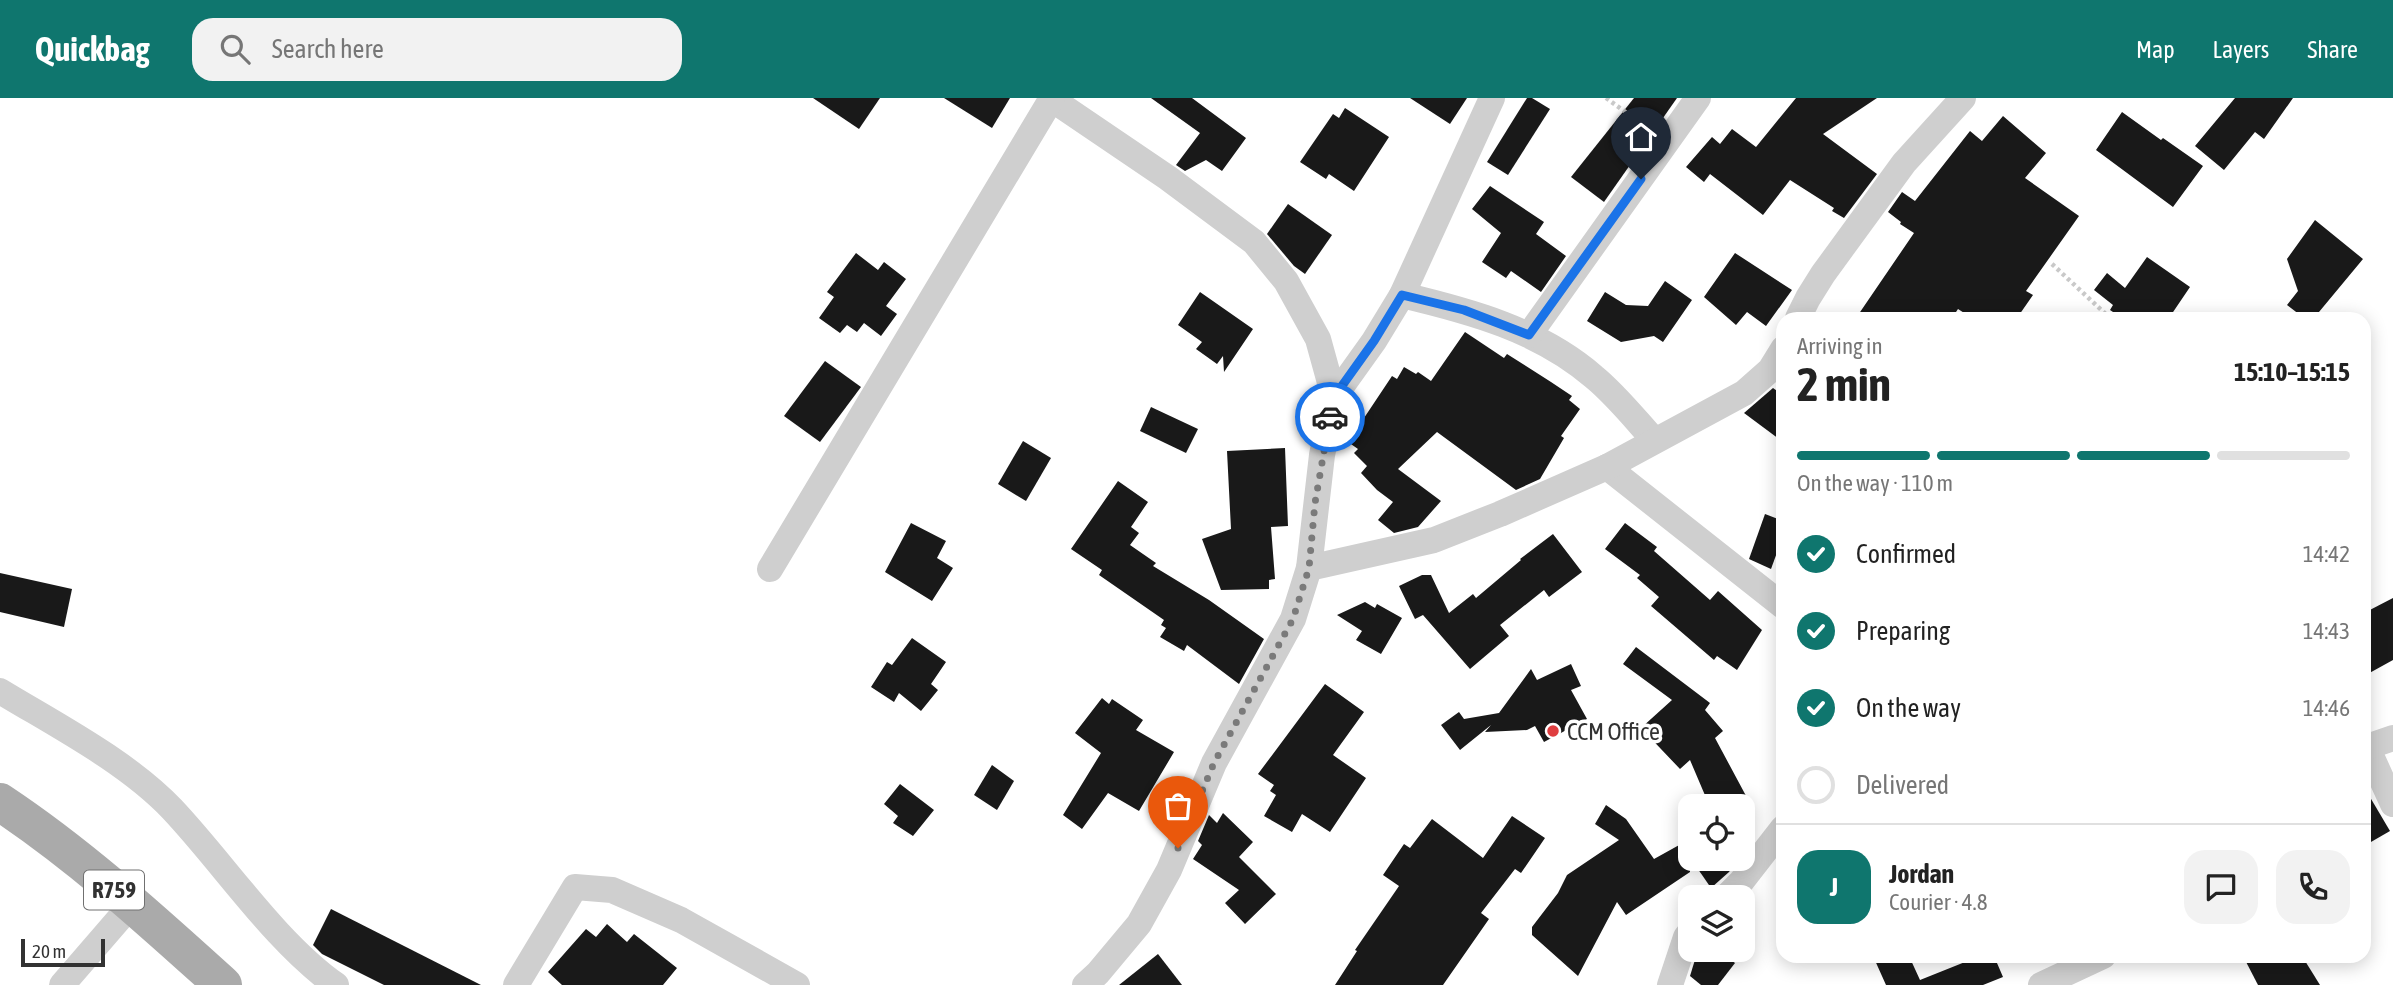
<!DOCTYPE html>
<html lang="en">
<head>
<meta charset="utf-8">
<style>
	:root { --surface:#fff; --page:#f2f2f2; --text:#222; --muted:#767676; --line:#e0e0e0; --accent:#0f766e }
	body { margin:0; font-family:"Asap Condensed",sans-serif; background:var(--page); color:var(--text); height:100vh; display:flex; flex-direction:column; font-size:26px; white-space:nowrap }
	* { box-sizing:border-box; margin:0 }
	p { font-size:23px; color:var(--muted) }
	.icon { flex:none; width:38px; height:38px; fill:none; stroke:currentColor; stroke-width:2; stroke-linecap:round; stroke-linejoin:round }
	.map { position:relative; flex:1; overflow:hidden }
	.details { position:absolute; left:1776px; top:214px; width:595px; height:651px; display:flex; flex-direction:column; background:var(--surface); border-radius:21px; box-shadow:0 4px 18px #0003 }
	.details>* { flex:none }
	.buttons { position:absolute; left:1678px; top:696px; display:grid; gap:14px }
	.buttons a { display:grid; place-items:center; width:77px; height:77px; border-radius:14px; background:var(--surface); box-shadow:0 4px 18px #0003; font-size:35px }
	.scale { position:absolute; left:21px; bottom:18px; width:84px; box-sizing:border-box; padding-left:7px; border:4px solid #323232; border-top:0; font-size:19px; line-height:24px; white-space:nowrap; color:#323232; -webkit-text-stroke:5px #fff; paint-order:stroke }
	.pin { position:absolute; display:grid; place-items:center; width:60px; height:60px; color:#fff; margin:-72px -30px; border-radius:50% 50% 50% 0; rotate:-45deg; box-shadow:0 0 7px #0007 }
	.pin .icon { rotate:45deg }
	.courier { position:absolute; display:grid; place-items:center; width:70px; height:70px; margin:-35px; border:5px solid #1a73e8; border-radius:50%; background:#fff; color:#222; box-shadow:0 2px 9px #0007 }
	.headline em { font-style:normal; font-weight:700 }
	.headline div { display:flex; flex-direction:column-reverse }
	.headline { display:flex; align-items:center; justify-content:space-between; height:119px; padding:0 21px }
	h1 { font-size:46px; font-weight:700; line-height:52px }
	.bar { display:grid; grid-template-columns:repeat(4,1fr); gap:10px 7px; align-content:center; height:84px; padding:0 21px }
	.bar i { height:9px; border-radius:5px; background:var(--line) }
	.bar .current { background:var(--accent) }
	.bar p { grid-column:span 4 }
	.line { display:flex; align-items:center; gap:18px; padding:0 21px; border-top:2px solid var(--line) }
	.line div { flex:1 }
	.round { display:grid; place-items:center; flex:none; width:74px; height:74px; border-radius:21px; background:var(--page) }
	ol { padding:0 21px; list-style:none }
	li { display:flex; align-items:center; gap:21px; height:77px }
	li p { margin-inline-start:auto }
	li .icon { padding:7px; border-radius:50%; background:var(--accent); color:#fff; stroke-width:4 }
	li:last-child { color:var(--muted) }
	li i { width:38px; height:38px; border:4px solid var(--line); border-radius:50% }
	header { display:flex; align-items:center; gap:42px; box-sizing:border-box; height:98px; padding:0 35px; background:var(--accent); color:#fff }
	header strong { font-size:33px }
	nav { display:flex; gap:38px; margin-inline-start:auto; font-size:24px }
	.search { width:490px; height:63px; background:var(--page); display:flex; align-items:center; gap:18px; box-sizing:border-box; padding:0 24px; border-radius:21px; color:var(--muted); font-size:26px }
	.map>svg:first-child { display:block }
</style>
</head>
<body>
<header>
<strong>Quickbag</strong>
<div class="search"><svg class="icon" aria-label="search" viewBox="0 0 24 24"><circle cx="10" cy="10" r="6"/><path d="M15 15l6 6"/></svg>Search here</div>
<nav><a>Map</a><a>Layers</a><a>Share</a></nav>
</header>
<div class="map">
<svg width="2393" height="887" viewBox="0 0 2393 887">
	<rect width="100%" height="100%" fill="#fff"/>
	<!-- building -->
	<g fill="#191919">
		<path d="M813,0H880L859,31Z"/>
		<path d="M944,0H1010L992,30Z"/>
		<path d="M1151,0H1192L1246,40L1222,73L1206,62L1185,73L1176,67L1200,35Z"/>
		<path d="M1410,0H1467L1450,26Z"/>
		<path d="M1527,0H1532L1550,11L1508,77L1487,64Z"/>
		<path d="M1634,0H1677L1604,104L1571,79Z"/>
		<path d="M1796,0H1877L1823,36L1877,76L1844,120L1832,113L1834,110L1790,82L1763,117L1710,76L1704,84L1686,69L1712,39L1720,46L1732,31L1756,49Z"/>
		<path d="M2235,0H2293L2264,41L2255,34L2224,72L2195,48Z"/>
		<path d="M1345,10L1389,39L1354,93L1329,76L1326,81L1300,64L1333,16L1339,20Z"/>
		<path d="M2122,14L2161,42L2163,40L2203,68L2173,109L2096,52Z"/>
		<path d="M2003,18L2046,55L2025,80L2079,118L2026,193L2033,197L2017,220H1972L1958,211L1952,220H1856L1914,135L1900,126L1901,124L1888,114L1902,94L1915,103L1970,33L1982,43Z"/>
		<path d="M1490,88L1544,124L1536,136L1566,158L1541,194L1511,173L1506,180L1482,164L1501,135L1472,111Z"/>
		<path d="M1288,106L1332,137L1305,176L1294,168L1267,136Z"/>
		<path d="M2315,122L2363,161L2314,220H2304L2287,207L2298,193L2287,161Z"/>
		<path d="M856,155L878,172L884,164L906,181L886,208L897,216L881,238L864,225L857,234L847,227L840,235L819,220L834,199L827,194Z"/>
		<path d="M1735,155L1792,192L1766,228L1747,214L1736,227L1704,199Z"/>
		<path d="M2147,159L2190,189L2169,220H2122L2110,212L2113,207L2094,192L2107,175L2125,190Z"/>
		<path d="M1665,183L1692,202L1663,244L1654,238L1621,244L1587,223L1605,194L1626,207L1648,208Z"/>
		<path d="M1200,194L1253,231L1224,274L1223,258L1217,266L1196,251L1202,244L1178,227Z"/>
		<path d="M1465,234L1504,260L1507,256L1551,284L1572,298L1569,302L1580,311L1561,338L1564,340L1540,381L1516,392L1437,334L1398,371L1441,403L1418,429L1394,435L1378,422L1393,404L1377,392L1361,375L1367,368L1354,355L1358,351L1348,344L1392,278L1397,281L1404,269L1416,276L1418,274L1431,283Z"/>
		<path d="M825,263L861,289L820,344L784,318Z"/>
		<path d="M1773,290L1783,297V344L1744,315Z"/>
		<path d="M1151,309L1198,331L1186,355L1140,333Z"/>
		<path d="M1023,343L1051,360L1026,403L998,386Z"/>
		<path d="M1285,350L1288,428L1271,429L1275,481L1269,482V491L1221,492L1202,441L1231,431L1227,353Z"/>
		<path d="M1118,383L1148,404L1131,429L1139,435L1130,447L1156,465L1153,468L1209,502L1264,541L1239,586L1187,547L1184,553L1160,539L1166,530L1161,527L1164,522L1099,477L1102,472L1071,451Z"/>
		<path d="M1765,416L1783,423V438L1771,471L1749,461Z"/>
		<path d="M911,425L946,443L937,460L953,470L932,503L885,474Z"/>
		<path d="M1625,425L1657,449L1654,453L1710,502L1718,493L1762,532L1737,572L1717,558L1714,562L1651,508L1659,499L1637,480L1640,477L1605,451Z"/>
		<path d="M1553,436L1582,474L1549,499L1544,492L1500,527L1509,538L1470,571L1423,517L1415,521L1399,488L1422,477H1431L1449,515L1473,496L1476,500L1521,462L1520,461Z"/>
		<path d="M0,475L72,491L64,529L0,514Z"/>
		<path d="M2393,500V562L2364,578V515Z"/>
		<path d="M1365,504L1375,510L1377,506L1402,520L1381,556L1356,542L1362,533L1337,517Z"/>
		<path d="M912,540L946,564L931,586L938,592L921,613L899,595L894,604L871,589L887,564L892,567Z"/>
		<path d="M1636,549L1710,605L1705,612L1723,633L1715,640L1752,709H1710L1690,662L1680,671L1641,630L1672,602L1623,566Z"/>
		<path d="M1571,566L1581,588L1571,592L1587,621L1544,644L1535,628L1527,632L1485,634L1491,627L1460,652L1441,627L1459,614L1464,621L1499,615L1531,571L1537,582Z"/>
		<path d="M1325,586L1364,614L1333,657L1366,680L1330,734L1302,716L1292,734L1264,718L1276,697L1270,693L1274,687L1258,676Z"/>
		<path d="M1102,600L1109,606L1112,601L1143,622L1136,632L1174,654L1139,713L1108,695L1082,731L1063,717L1101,655L1075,635Z"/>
		<path d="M992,667L1014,683L997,712L974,697Z"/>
		<path d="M900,686L934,712L913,738L893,725L898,718L884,706Z"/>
		<path d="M2364,689L2390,733L2364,748Z"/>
		<path d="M1606,707L1626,721L1654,761L1690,741V774L1626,817L1617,804L1578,878L1532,837V829L1558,795L1567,777L1619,742L1595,726Z"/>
		<path d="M1223,715L1253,744L1239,759L1276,796L1245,826L1225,805L1239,792L1193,761L1202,747L1198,743L1209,717L1217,725Z"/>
		<path d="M1512,718L1545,740L1521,775L1515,771L1481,815L1489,821L1443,887H1335L1357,853L1355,852L1399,788L1383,777L1404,746L1410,750L1432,721L1483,760Z"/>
		<path d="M1691,761H1739L1729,774L1711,790Z"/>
		<path d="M331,811L481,887H384L322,856L313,847Z"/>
		<path d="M607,826L627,844L634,836L677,870L663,887H562L548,874L586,831L596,839Z"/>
		<path d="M1698,852H1718L1735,865L1718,887H1701L1690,878Z"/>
		<path d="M1158,856L1182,887H1119Z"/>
		<path d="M1873,858H1909L1920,882L1980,858H1994L2003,879L1983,887H1886Z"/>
		<path d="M2243,858H2302L2320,887H2258Z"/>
	</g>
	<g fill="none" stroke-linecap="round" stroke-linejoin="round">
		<!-- path -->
		<g stroke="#c9c9c9" stroke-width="4.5" stroke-dasharray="3.5 3.5" stroke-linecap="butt">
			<path d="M1606,0L1645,28"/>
			<path d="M2052,166L2110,220"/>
		</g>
		<!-- minor -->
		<g stroke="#cfcfcf" stroke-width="26">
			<path d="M1050,0L1168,80L1254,144L1286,183L1318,241L1334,299L1322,357L1309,470L1293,521L1214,665L1169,772L1139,826L1098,875L1085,887"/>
			<path d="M1402,197C1470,213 1540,232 1594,279C1616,297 1635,321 1654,342"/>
			<path d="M1798,220L1808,200L1823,176L1904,65L1963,0"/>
			<path d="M1529,237L1698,0"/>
			<path d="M1334,299L1374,243L1402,197L1492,0"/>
			<path d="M1607,369L1783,508"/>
			<path d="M1309,470L1434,442L1500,416L1607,369L1744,295L1770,272L1783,251"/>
			<path d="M770,471L1052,0"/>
			<path d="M0,593C56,627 126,663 172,711C224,766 275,844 336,887"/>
			<path d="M2367,649L2393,706"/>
			<path d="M2364,650L2393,640"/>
			<path d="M1725,800L1741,784L1783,730"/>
			<path d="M62,887L132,806"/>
			<path d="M516,887L575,789L612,792L681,822L797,887"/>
			<path d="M1670,887L1686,839L1690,834"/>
			<path d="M2041,887L2103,858"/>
		</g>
		<!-- primary -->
		<path stroke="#aaa" stroke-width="38" d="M0,704C80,757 152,823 223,887"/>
	</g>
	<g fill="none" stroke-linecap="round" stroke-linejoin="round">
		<!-- done -->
		<path stroke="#7a7a7a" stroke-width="7" stroke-dasharray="0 12.6" d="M1178,750L1214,665L1293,521L1309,470L1315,405L1330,319"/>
		<!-- route -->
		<path stroke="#1a73e8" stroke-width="9" d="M1330,319L1334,299L1374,243L1402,197L1464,212L1529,237L1641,81"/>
	</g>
	<!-- markers -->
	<circle fill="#df3d3f" stroke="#fff" stroke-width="2.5" cx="1553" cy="633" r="7"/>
	<g text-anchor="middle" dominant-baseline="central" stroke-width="7" stroke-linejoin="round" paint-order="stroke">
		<!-- shield labels -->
		<rect fill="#fff" stroke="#707070" stroke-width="2" x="84" y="772.5" width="60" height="39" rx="5"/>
		<g font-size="23" font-weight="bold" fill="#323232">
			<text x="114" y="792">R759</text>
		</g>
		<!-- poi labels -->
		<g font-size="24" fill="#323232" stroke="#fff" text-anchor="start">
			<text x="1567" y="633">CCM Office</text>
		</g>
	</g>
</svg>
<div class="buttons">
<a><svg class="icon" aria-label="locate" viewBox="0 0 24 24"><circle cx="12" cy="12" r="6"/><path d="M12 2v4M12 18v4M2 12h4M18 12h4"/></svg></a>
<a><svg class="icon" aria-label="layers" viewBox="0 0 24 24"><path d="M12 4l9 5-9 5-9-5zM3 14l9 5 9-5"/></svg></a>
</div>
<div class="scale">20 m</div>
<div class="pin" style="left:1178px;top:750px;background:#ea580c"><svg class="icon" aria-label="bag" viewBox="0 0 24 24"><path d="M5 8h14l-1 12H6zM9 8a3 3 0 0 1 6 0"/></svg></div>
<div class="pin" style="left:1641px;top:81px;background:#1f2937"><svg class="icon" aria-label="home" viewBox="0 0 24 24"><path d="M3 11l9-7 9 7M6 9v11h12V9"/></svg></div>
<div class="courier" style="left:1330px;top:319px"><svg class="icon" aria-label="car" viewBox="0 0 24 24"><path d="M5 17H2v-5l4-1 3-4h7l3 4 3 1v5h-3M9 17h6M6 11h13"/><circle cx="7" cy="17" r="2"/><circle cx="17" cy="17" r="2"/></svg></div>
<section class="details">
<div class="headline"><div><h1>2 min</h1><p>Arriving in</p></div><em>15:10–15:15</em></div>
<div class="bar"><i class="current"></i><i class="current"></i><i class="current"></i><i></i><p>On the way · 110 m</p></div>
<ol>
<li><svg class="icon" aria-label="check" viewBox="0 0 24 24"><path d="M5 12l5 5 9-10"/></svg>Confirmed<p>14:42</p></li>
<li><svg class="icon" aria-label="check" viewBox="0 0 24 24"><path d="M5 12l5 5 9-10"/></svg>Preparing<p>14:43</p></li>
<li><svg class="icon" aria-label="check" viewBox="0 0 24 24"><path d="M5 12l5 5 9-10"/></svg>On the way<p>14:46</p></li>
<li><i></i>Delivered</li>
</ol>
<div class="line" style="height:126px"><b class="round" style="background:var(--accent);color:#fff">J</b><div><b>Jordan</b><p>Courier · 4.8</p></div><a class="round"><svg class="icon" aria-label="chat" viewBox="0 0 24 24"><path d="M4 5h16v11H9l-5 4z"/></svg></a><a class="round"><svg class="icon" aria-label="phone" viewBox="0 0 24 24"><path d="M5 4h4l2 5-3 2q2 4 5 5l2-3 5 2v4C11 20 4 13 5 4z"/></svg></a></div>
</section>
</div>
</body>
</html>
